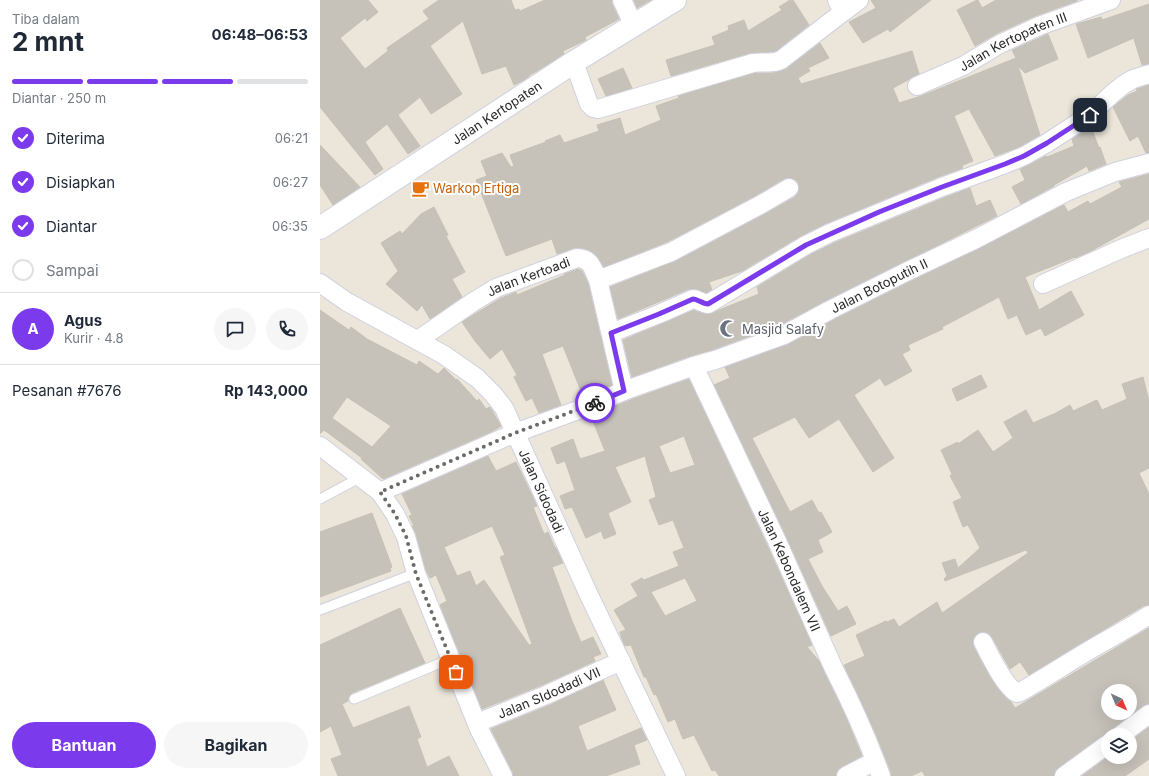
<!DOCTYPE html>
<html lang="id">
<head>
<meta charset="utf-8">
<style>
	:root { --surface:#fff; --page:#f6f6f7; --text:#1f2937; --muted:#747a83; --line:#e0e1e3; --accent:#7c3aed }
	body { margin:0; font-family:Inter,sans-serif; background:var(--page); color:var(--text); height:100vh; display:flex; flex-direction:column; font-size:15px; white-space:nowrap }
	* { box-sizing:border-box; margin:0 }
	p { font-size:13px; color:var(--muted) }
	.icon { flex:none; width:22px; height:22px; fill:none; stroke:currentColor; stroke-width:2; stroke-linecap:round; stroke-linejoin:round }
	.map { position:relative; flex:1; overflow:hidden }
	.drawer { display:flex; flex-direction:column; background:var(--surface); width:320px }
	.drawer>* { flex:none }
	.needle { width:26px; rotate:136deg }
	.fabs { position:absolute; left:781px; top:684px; display:grid; gap:8px }
	.fabs a { display:grid; place-items:center; width:36px; height:36px; border-radius:50%; background:var(--surface); box-shadow:0 4px 16px #0002; font-size:20px }
	.pin { position:absolute; display:grid; place-items:center; width:34px; height:34px; color:#fff; margin:-17px; border-radius:8px; box-shadow:0 2px 6px #0006 }
	.courier { position:absolute; display:grid; place-items:center; width:40px; height:40px; margin:-20px; border:3px solid #7c3aed; border-radius:50%; background:#fff; color:#222; box-shadow:0 1px 5px #0007 }
	.head em { font-style:normal; font-weight:700 }
	.head div { display:flex; flex-direction:column-reverse }
	.head { display:flex; align-items:center; justify-content:space-between; height:68px; padding:0 12px }
	h1 { font-size:26px; font-weight:700; line-height:30px }
	.bar { display:grid; grid-template-columns:repeat(4,1fr); gap:6px 4px; align-content:center; height:48px; padding:0 12px }
	.bar i { height:5px; border-radius:3px; background:var(--line) }
	.bar .active { background:var(--accent) }
	.bar p { grid-column:span 4 }
	.line { display:flex; align-items:center; gap:10px; padding:0 12px; border-top:1px solid var(--line) }
	.line div { flex:1 }
	.round { display:grid; place-items:center; flex:none; width:42px; height:42px; border-radius:21px; background:var(--page) }
	ol { padding:0 12px; list-style:none }
	li { display:flex; align-items:center; gap:12px; height:44px }
	li p { margin-inline-start:auto }
	li .icon { padding:4px; border-radius:50%; background:var(--accent); color:#fff; stroke-width:4 }
	li:last-child { color:var(--muted) }
	li i { width:22px; height:22px; border:2px solid var(--line); border-radius:50% }
	.cta { display:flex; gap:8px; margin-top:auto; padding:8px 12px }
	.cta a { flex:1; height:46px; border-radius:24px; background:var(--accent); color:#fff; font-size:16px; font-weight:700; line-height:46px; text-align:center }
	.cta a+a { background:var(--page); color:var(--text) }
	main { display:flex; flex:1; min-height:0 }
	.map>svg:first-child { display:block }
</style>
</head>
<body>
<main>
<section class="drawer">
<div class="head"><div><h1>2 mnt</h1><p>Tiba dalam</p></div><em>06:48–06:53</em></div>
<div class="bar"><i class="active"></i><i class="active"></i><i class="active"></i><i></i><p>Diantar · 250 m</p></div>
<ol>
<li><svg class="icon" aria-label="check" viewBox="0 0 24 24"><path d="M5 12l5 5 9-10"/></svg>Diterima<p>06:21</p></li>
<li><svg class="icon" aria-label="check" viewBox="0 0 24 24"><path d="M5 12l5 5 9-10"/></svg>Disiapkan<p>06:27</p></li>
<li><svg class="icon" aria-label="check" viewBox="0 0 24 24"><path d="M5 12l5 5 9-10"/></svg>Diantar<p>06:35</p></li>
<li><i></i>Sampai</li>
</ol>
<div class="line" style="height:72px"><b class="round" style="background:var(--accent);color:#fff">A</b><div><b>Agus</b><p>Kurir · 4.8</p></div><a class="round"><svg class="icon" aria-label="chat" viewBox="0 0 24 24"><path d="M4 5h16v11H9l-5 4z"/></svg></a><a class="round"><svg class="icon" aria-label="phone" viewBox="0 0 24 24"><path d="M5 4h4l2 5-3 2q2 4 5 5l2-3 5 2v4C11 20 4 13 5 4z"/></svg></a></div>
<div class="line" style="height:52px"><div>Pesanan #7676</div><b>Rp 143,000</b></div>
<div class="cta"><a>Bantuan</a><a>Bagikan</a></div>
</section>
<div class="map">
<svg width="829" height="776" viewBox="0 0 829 776">
	<rect width="100%" height="100%" fill="#ebe5da"/>
	<!-- building -->
	<g fill="#c6c2ba" stroke="#c6c1b4" fill-rule="evenodd">
		<path d="M0,0H48L58,12L47,21L45,18L20,38L45,69L68,51L67,48L109,19L103,11L119,0H191L195,10L199,9L200,11L225,0H292V4L299,19L265,37L266,40L243,51L244,54L217,71L208,76L209,77L202,81L194,85L186,66L162,74L143,21L110,46L142,94L111,114L100,97L78,115L100,146L88,154L67,124L45,142L63,169L55,175L0,107Z"/>
		<path d="M314,0H331L317,8Z"/>
		<path d="M470,0H473L489,25L456,51L450,52L430,53L351,76L346,60L395,45L392,37L409,30L408,26L424,20L428,31L462,10L459,7Z"/>
		<path d="M551,0H611L570,32L568,29L543,43L529,22L556,8Z"/>
		<path d="M657,0H658L662,8L676,0H757V1L715,16L676,34L655,46L637,10Z"/>
		<path d="M829,4V64L822,65L814,39L816,37L768,58L756,24L781,17L782,20Z"/>
		<path d="M728,34L738,59L705,73L698,66L720,135L699,147L675,156L649,109L634,116L653,161L643,165L642,167L643,168L618,177L505,224L481,236L422,271L389,282L392,290L386,293L376,289H369L298,319L290,287L356,261L445,214L475,197L478,193L479,188L478,182L474,179L469,178L464,179L435,196L347,242L284,267L276,255L271,251L265,249L254,248L237,254L232,239L186,256L156,180L167,176L161,161L182,153L191,167L194,166L190,155L226,142L225,141L240,135L244,143L279,131L277,125L300,118L305,135L341,120L336,106L359,98L358,96L435,73H452L461,71L467,68L500,43L509,58L488,68L490,71L478,78L481,84L592,51L599,74L573,88L579,103L601,96L696,58L692,50Z"/>
		<path d="M303,68L312,88L286,96L278,79Z"/>
		<path d="M829,85V153H826L818,136L810,141L793,107L808,95L817,91L816,89Z"/>
		<path d="M771,127L779,148L780,147L786,164L769,171L767,166L734,185V186L701,204L692,187L705,180L700,169L726,156L727,157L754,146L752,139Z"/>
		<path d="M0,145L40,187L13,205L0,185Z"/>
		<path d="M829,174V219L771,251L755,258V257L705,277L719,310L751,291L764,315L725,336L721,328L706,335L697,315L688,319L679,297L622,327L623,329L588,345L590,350L582,354L592,371L565,386L560,378L534,395L574,458L553,472L519,419L489,438L475,417L432,438L470,512L492,500L499,513L501,512L512,532L498,540L503,552L488,559L502,586L518,611L527,606L536,624L511,636L466,536L394,385L410,378L405,367L469,344L515,319L593,280L660,248L744,205L748,212L768,201L770,204L802,187L799,182Z"/>
		<path d="M650,188L656,206L670,200L677,216L505,301L460,325L392,350L370,356L312,377L303,340L374,310L385,314L393,313L399,310L439,294L437,287L491,254L514,243L626,197Z"/>
		<path d="M114,207L128,235L126,236L145,272L132,279L142,297L110,319L102,305L97,311L66,284L78,271L61,243L80,231L82,234L101,214Z"/>
		<path d="M258,269L262,271L268,283L292,385L263,396L243,346L222,354L241,405L219,413L212,398L206,401L194,377L197,375L182,349L170,359L155,341L142,322L181,298L196,292L197,295L228,282L245,275L244,274Z"/>
		<path d="M0,310L29,330L31,327L47,339L97,365L99,361L118,374L124,368L136,380L137,379L157,401L159,399L166,409L170,407L181,426L173,431L63,479L41,459L42,458L4,430L0,434ZM27,397L71,426L52,447L12,418Z"/>
		<path d="M661,375L667,387L637,401L632,389Z"/>
		<path d="M823,377L829,401V468L819,473L829,494V605L823,606L709,675L700,662L690,669L672,637L668,633L663,632L658,633L654,637L653,642L654,647L660,659L674,683L685,697L691,702L695,708L829,628V704L823,706L795,727L792,731L791,734H787L782,736L738,768L735,771L734,776H605L602,771L591,776H571V772L555,732L524,665L545,656L536,635L566,621L567,622L574,619L579,627L617,602L622,613L708,553L706,550L625,581L624,579L627,576L622,563L635,559L638,568L660,548L648,525L643,527L633,502L642,498L630,476L632,474L621,450L638,442V444L658,430L673,452L693,438L684,422L706,410L713,423L736,413L750,405L753,411L777,400L782,410L807,399L802,384ZM788,691H810V713H788Z"/>
		<path d="M369,379L447,545L492,645L487,647L499,661L524,713L542,756L521,767L517,771L516,776H399L395,770L392,771L374,735L363,739L355,719L348,722L336,694L334,695L326,677H324L311,645L305,646L302,639L300,632L306,630L294,610L318,596L311,584L322,578L324,580L359,566L353,552L364,548L353,520L339,525L329,500L336,497L325,456L295,467L311,502L288,513L296,534L284,539L281,531L266,538L252,507L245,509L240,496L255,490L245,461L237,464L231,448L253,439L260,459L285,451L271,416L313,399ZM364,436L375,465L350,473L339,446ZM365,578L377,601L345,616L331,592Z"/>
		<path d="M168,456L176,471L196,462L217,506L213,507L224,534L228,532L235,548H236L243,563L232,567L252,621L261,642L273,637L281,654L273,657L275,661L222,685L162,709L120,605L127,601L116,575L110,578L106,570L96,534L92,526H94L89,516L92,515L82,494ZM172,526L185,555L180,557L212,644L209,645L164,580L156,586L150,571L137,576L124,547Z"/>
		<path d="M52,513L72,567L70,568L71,571L0,597V532Z"/>
		<path d="M80,608L105,663L32,693L29,696L28,701L22,704L33,728L89,706L101,737L97,739L107,767L129,756L139,776H18L11,759L22,755L11,726L0,732V645Z"/>
		<path d="M283,680L296,710L258,726L267,751L321,728L327,740L314,745L320,764L286,776H193L192,771L171,729L230,705Z"/>
		<path d="M829,727V759L805,776H762L788,757H810V741Z"/>
	</g>
	<g fill="none" stroke-linecap="round" stroke-linejoin="round">
		<defs>
			<g id="lane">
				<path d="M0,499L41,477"/>
				<path d="M0,610L96,573"/>
				<path d="M34,699L130,659"/>
			</g>
			<g id="street">
				<path d="M302,0L314,26"/>
				<path d="M517,0L523,12L539,0"/>
				<path d="M254,62L269,104L273,108L278,109L433,63C444,61 451,65 461,60L523,12"/>
				<path id="s1" d="M597,86L643,66L680,44L719,26L791,0"/>
				<path d="M278,280L351,252L440,205L469,188"/>
				<path id="s2" d="M0,283L27,302L124,355L157,378L173,394L184,408L268,593L356,776"/>
				<path d="M723,284L801,249L829,238"/>
				<path d="M291,333L339,314L373,299C378,299 382,304 388,304L486,245L510,233L622,187L685,164L704,156L727,143L770,115L792,94L803,85L813,79L829,74"/>
				<path id="s3" d="M98,340L153,302L176,288L257,258C271,258 273,269 278,280L304,391"/>
				<path id="s4" d="M374,366L457,541L514,669C532,704 548,740 561,776"/>
				<path d="M0,446L60,492L75,514L86,537L96,573L159,729L183,776"/>
				<path id="s5" d="M60,492L195,433L258,410L309,389L374,366L395,360L464,335L510,310L588,271L656,239L746,192L795,172L829,163"/>
				<path d="M663,642C669,654 685,687 697,693L700,692C725,678 749,662 773,648C792,637 811,627 829,615"/>
				<path id="s6" d="M157,723L226,695L301,661"/>
				<path d="M801,735L829,714"/>
				<path d="M526,776L555,761"/>
				<path d="M744,776L788,744"/>
			</g>
			<g id="secondary">
				<path id="s7" d="M0,228L254,62L355,0"/>
			</g>
		</defs>
		<!-- lane casing -->
		<use href="#lane" stroke="#cfd1e2" stroke-width="11"/>
		<!-- street casing -->
		<use href="#street" stroke="#cfd1e2" stroke-width="20"/>
		<!-- secondary casing -->
		<use href="#secondary" stroke="#cfd1e2" stroke-width="24"/>
		<!-- lane -->
		<use href="#lane" stroke="#fff" stroke-width="9"/>
		<!-- street -->
		<use href="#street" stroke="#fff" stroke-width="18"/>
		<!-- secondary -->
		<use href="#secondary" stroke="#fff" stroke-width="22"/>
	</g>
	<g fill="none" stroke-linecap="round" stroke-linejoin="round">
		<!-- done -->
		<path stroke="#6c6a66" stroke-width="4" stroke-dasharray="0 7.2" d="M136,672L96,574L86,536L75,514L60,492L195,433L275,403"/>
		<!-- route -->
		<path stroke="#7c3aed" stroke-width="5" d="M275,403L304,391L291,333L339,314L373,299C378,299 382,304 388,304L486,245L559,212L622,187L685,164L704,156L727,143L770,115"/>
	</g>
	<!-- icons -->
	<defs>
		<symbol id="cafe-bare" viewBox="-9 -9 18 18"><path d="M-5.5-4.5H6V0H3Q3 3.5 0 3.5H-2.5Q-5.5 3.5-5.5 0ZM3-3.2v2h1.7v-2ZM-6 4.5H4V6H-6Z" fill="#e8710a" stroke="#fff" stroke-width="2.5" paint-order="stroke"/></symbol>
		<symbol id="mosque-bare" viewBox="-9 -9 18 18"><path d="M3.5-4.9A6 6 0 1 0 3.5 4.9A5 5 0 1 1 3.5-4.9Z" fill="#6b7280" stroke="#fff" stroke-width="2.5" paint-order="stroke"/></symbol>
	</defs>
	<g fill-rule="evenodd">
		<use href="#cafe-bare" x="88" y="176" width="25" height="25"/>
		<use href="#mosque-bare" x="396" y="316" width="25" height="25"/>
	</g>
	<g text-anchor="middle" dominant-baseline="central" stroke-width="4" stroke-linejoin="round" paint-order="stroke">
		<!-- street labels -->
		<g font-size="13" fill="#282828" stroke="#fff">
			<text stroke="none"><textPath href="#s1" startOffset="106">Jalan Kertopaten III</textPath></text>
			<text stroke="none"><textPath href="#s7" startOffset="211">Jalan Kertopaten</textPath></text>
			<text stroke="none"><textPath href="#s3" startOffset="128">Jalan Kertoadi</textPath></text>
			<text stroke="none"><textPath href="#s5" startOffset="541">Jalan Botoputih II</textPath></text>
			<text stroke="none"><textPath href="#s2" startOffset="315">Jalan Sidodadi</textPath></text>
			<text stroke="none"><textPath href="#s4" startOffset="225">Jalan Kebondalem VII</textPath></text>
			<text stroke="none"><textPath href="#s6" startOffset="78">Jalan SIdodadi VII</textPath></text>
		</g>
		<!-- food labels -->
		<g font-size="13" fill="#c56008" stroke="#fff" text-anchor="start">
			<text x="113" y="188">Warkop Ertiga</text>
		</g>
		<!-- worship labels -->
		<g font-size="13" fill="#5b616d" stroke="#fff" text-anchor="start">
			<text x="422" y="329">Masjid Salafy</text>
		</g>
	</g>
</svg>
<div class="fabs">
<a><svg class="needle" viewBox="-14 -14 28 28"><path d="M0-13l5 13h-10z" fill="#e53935"/><path d="M0 13l5-13h-10z" fill="#747a83"/></svg></a>
<a><svg class="icon" aria-label="layers" viewBox="0 0 24 24"><path d="M12 4l9 5-9 5-9-5zM3 14l9 5 9-5"/></svg></a>
</div>
<div class="pin" style="left:136px;top:672px;background:#ea580c"><svg class="icon" aria-label="bag" viewBox="0 0 24 24"><path d="M5 8h14l-1 12H6zM9 8a3 3 0 0 1 6 0"/></svg></div>
<div class="pin" style="left:770px;top:115px;background:#1f2937"><svg class="icon" aria-label="home" viewBox="0 0 24 24"><path d="M3 11l9-7 9 7M6 9v11h12V9"/></svg></div>
<div class="courier" style="left:275px;top:403px"><svg class="icon" aria-label="bike" viewBox="0 0 24 24"><circle cx="6" cy="16" r="4"/><circle cx="18" cy="16" r="4"/><path d="M6 16l4-8h5l3 8M10 8l3 8H6M13 5h3"/></svg></div>
</div>
</main>
</body>
</html>
